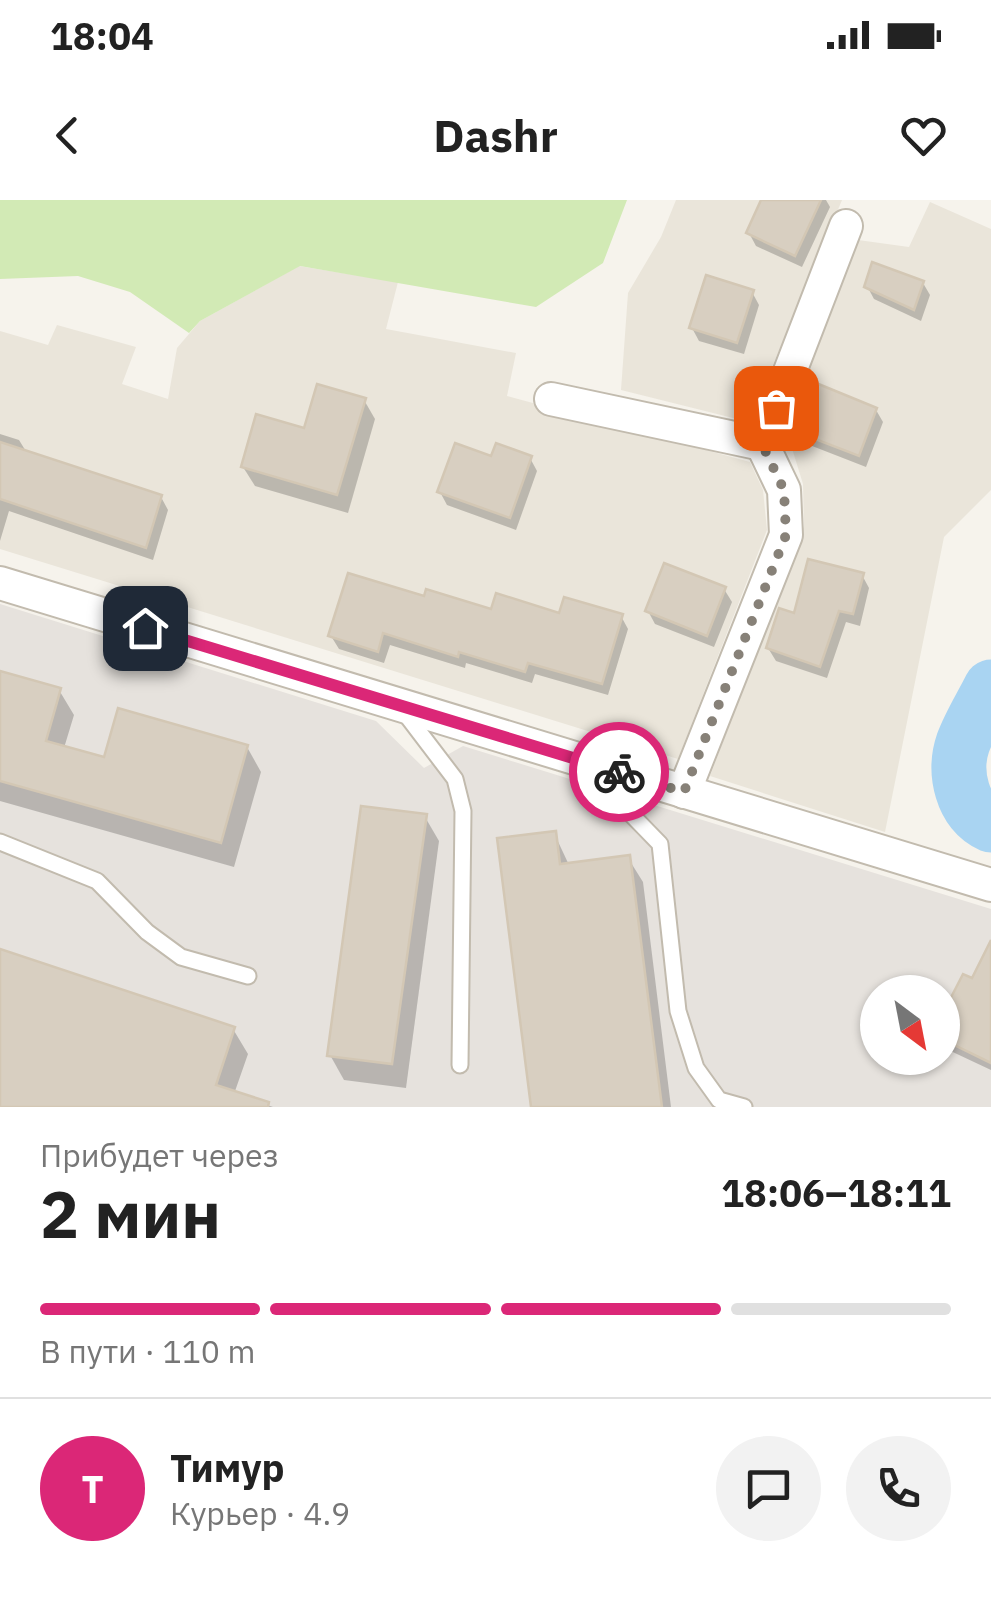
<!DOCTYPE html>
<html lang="ru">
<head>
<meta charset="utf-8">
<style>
	:root { --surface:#fff; --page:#f2f2f2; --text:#222; --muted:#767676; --line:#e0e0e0; --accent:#db2777 }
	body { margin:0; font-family:"IBM Plex Sans",sans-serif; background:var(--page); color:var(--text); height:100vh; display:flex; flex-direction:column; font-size:38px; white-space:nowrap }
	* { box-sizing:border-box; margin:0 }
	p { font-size:32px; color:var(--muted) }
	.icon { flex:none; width:55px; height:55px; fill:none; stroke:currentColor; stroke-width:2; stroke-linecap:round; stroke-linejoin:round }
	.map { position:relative; height:907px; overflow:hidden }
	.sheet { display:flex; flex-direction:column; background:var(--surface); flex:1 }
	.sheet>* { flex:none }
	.needle { width:65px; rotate:148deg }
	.controls { position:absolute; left:860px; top:775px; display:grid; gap:20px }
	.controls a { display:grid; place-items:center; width:100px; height:100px; border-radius:50%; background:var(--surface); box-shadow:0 2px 8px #0004; font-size:50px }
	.pin { position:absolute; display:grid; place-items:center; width:85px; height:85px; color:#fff; margin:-42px; border-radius:20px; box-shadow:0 5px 15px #0006 }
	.courier { position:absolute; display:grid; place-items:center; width:100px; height:100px; margin:-50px; border:8px solid #db2777; border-radius:50%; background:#fff; color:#222; box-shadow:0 2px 12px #0007 }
	.head em { font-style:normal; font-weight:700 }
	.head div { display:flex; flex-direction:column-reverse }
	.head { display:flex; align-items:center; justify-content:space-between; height:170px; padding:0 40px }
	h1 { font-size:65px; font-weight:700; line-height:75px }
	.bar { display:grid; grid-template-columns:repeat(4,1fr); gap:15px 10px; align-content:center; height:120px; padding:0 40px }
	.bar i { height:12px; border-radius:8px; background:var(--line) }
	.bar .current { background:var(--accent) }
	.bar p { grid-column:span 4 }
	.line { display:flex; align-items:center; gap:25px; padding:0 40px; border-top:2px solid var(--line) }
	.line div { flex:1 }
	.round { display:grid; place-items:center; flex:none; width:105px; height:105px; border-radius:52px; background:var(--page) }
	.status { display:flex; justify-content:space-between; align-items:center; height:70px; padding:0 50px; background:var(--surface); direction:ltr }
	.status svg { height:28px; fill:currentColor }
	header { display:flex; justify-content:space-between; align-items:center; height:130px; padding:0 40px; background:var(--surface); font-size:45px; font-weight:700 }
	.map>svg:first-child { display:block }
</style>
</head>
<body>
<div class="status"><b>18:04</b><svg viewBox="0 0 49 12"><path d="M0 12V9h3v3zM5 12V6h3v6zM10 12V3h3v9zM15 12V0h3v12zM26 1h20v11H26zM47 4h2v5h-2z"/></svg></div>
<header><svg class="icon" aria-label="back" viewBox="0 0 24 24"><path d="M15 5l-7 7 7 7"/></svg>Dashr<svg class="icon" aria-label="heart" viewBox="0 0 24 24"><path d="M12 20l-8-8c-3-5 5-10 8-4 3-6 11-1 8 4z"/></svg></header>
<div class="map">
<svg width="991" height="907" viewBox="0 0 991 907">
	<rect width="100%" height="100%" fill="#f6f3ec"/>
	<!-- residential -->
	<g fill="#eae5da">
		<path d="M676,0H842L749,222L621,190L628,93L661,37Z"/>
		<path d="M930,2L991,29V290L944,337L885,632L710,576L804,326L803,284L786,229L858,40L909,47Z"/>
		<path d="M299,66L398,82L386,129L516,153L507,196L750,262L763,290L767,330L678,559L0,349V131L48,145L57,125L136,147L122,184L168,199L177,148L200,121Z"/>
	</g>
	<!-- industrial -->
	<path fill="#e6e2dd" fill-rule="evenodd" d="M0,404L376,521L424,568L463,546L991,709V907H0ZM878,792H942V858H878Z"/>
	<!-- green -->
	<path fill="#d2eab5" d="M0,0H627L603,63L536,107L300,66L200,121L189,133L130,92L78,76L0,79Z"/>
	<!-- shadow -->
	<g fill="#0003">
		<path d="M764,0H826L830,7L802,67L756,46L749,33Z"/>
		<path d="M923,83L930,95L921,121L874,99L867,86Z"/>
		<path d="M752,92L759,105L744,154L699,141L692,128Z"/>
		<path d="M364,200L375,219L348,313L255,286L243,267Z"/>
		<path d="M876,210L883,222L866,267L807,244L800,231Z"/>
		<path d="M0,234L19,240L27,253L161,297L168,310L153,360L9,311L0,341Z"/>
		<path d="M530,258L537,271L516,330L447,305L440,292L493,259Z"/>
		<path d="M862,375L869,388L860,426L846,422L827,478L776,461L768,448L796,416Z"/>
		<path d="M724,389L732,402L714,447L655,424L648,411Z"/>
		<path d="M426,400L492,412L621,416L628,429L608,495L535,474L532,483L466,463L465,468L390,445L384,463L339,449L331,436Z"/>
		<path d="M0,474L59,490L74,515L64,548L106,560L247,547L261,572L234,667L0,601Z"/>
		<path d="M425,617L439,641L406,888L344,880L330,855Z"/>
		<path d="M554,633L569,665L628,658L643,682L671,907H533Z"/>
		<path d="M0,752L233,829L248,854L234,894L273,907H0Z"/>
		<path d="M991,756V870L942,847V820Z"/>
	</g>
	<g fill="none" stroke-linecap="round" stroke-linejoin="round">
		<!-- river -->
		<path stroke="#a9d4f2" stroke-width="55" d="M991,487C982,505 970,524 963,543C953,572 962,613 991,625"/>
	</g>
	<!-- building -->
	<g fill="#d8cfc1" stroke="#d3c7b4" stroke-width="2.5">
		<path d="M761,0H821L795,56L746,33Z"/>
		<path d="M872,62L924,81L914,110L864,87Z"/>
		<path d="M706,75L754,90L737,143L689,128Z"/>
		<path d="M816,183L877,208L859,256L797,232Z"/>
		<path d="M317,184L366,198L337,295L241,267L256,214L304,228Z"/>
		<path d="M0,242L162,295L146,348L0,299Z"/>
		<path d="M455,243L491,256L496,243L532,256L510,318L437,292Z"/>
		<path d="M808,359L864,373L853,414L839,411L820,467L766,448L779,408L794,413Z"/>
		<path d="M664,363L726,387L707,436L645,411Z"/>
		<path d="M348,373L424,396L426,389L491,409L496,393L559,413L564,397L623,414L602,484L528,463L525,472L459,452L458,457L383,433L378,452L328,436Z"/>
		<path d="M0,471L61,488L46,541L104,557L118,508L248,545L221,643L0,581Z"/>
		<path d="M361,606L427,614L392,864L327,856Z"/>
		<path d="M556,631L560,664L630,655L662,907H531L497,638Z"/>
		<path d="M991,740V863L942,839V815L963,774L972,778Z"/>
		<path d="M0,749L235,827L216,885L269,902L268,907H0Z"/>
	</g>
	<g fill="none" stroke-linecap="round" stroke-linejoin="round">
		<defs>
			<g id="lane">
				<path d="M404,512L455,579L463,611L460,865"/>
				<path d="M588,570L660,644L678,811L696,868L719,900L744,907"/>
				<path d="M0,642L97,681L147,732L181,757L248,776"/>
			</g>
			<g id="street">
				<path d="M551,199L762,244"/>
				<path d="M0,383L991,685"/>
				<path d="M684,592L786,335L784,290L762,244L846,26"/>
			</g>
		</defs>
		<!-- lane casing -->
		<use href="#lane" stroke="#c2bbae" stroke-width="19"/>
		<!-- street casing -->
		<use href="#street" stroke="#c2bbae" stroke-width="36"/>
		<!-- lane -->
		<use href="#lane" stroke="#fff" stroke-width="15"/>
		<!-- street -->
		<use href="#street" stroke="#fff" stroke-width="32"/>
	</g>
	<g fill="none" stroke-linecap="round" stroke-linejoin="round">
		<!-- done -->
		<path stroke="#878178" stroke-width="10" stroke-dasharray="0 18" d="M619,572L684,592L786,335L784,290L762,244L776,208"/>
		<!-- route -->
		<path stroke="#db2777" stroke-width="12" d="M145,428L619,572"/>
	</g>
</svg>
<div class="controls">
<a><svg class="needle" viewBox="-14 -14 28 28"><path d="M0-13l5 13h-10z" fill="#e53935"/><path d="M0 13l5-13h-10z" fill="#767676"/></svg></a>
</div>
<div class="pin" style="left:776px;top:208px;background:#ea580c"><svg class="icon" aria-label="bag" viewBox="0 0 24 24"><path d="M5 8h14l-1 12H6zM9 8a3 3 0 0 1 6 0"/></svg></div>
<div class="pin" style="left:145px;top:428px;background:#1f2937"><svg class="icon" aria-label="home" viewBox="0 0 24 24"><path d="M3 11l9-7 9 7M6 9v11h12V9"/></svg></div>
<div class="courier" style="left:619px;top:572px"><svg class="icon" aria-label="bike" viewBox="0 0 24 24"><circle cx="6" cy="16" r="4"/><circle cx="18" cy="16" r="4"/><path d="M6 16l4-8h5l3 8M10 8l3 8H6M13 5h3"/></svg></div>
</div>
<section class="sheet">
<div class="head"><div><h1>2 мин</h1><p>Прибудет через</p></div><em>18:06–18:11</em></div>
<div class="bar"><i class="current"></i><i class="current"></i><i class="current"></i><i></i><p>В пути · 110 m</p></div>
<div class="line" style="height:180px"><b class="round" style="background:var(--accent);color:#fff">Т</b><div><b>Тимур</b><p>Курьер · 4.9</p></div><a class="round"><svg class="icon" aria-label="chat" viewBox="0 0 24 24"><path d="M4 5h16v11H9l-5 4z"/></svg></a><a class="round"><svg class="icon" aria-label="phone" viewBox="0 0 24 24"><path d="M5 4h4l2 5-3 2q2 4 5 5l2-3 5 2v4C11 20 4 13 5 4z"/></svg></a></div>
</section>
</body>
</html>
